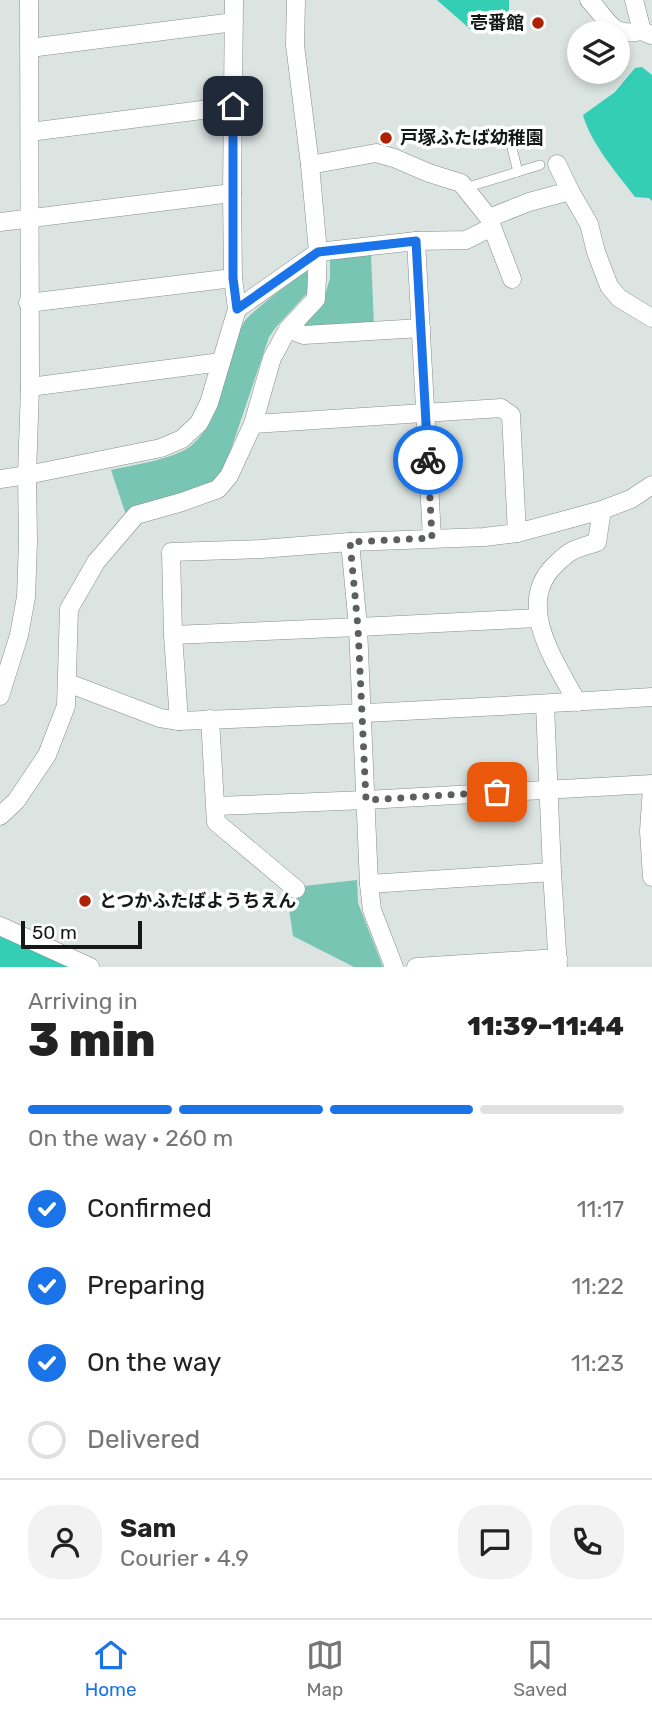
<!DOCTYPE html>
<html lang="en">
<head>
<meta charset="utf-8">
<style>
	:root { --surface:#fff; --page:#f2f2f2; --text:#222; --muted:#767676; --line:#e0e0e0; --accent:#1a73e8 }
	body { margin:0; font-family:Rubik,"Noto Sans JP",sans-serif; background:var(--page); color:var(--text); height:100vh; display:flex; flex-direction:column; font-size:26px; white-space:nowrap }
	* { box-sizing:border-box; margin:0 }
	p { font-size:23px; color:var(--muted) }
	.icon { flex:none; width:38px; height:38px; fill:none; stroke:currentColor; stroke-width:2; stroke-linecap:round; stroke-linejoin:round }
	.map { position:relative; height:967px; overflow:hidden }
	.details { display:flex; flex-direction:column; background:var(--surface); flex:1 }
	.details>* { flex:none }
	.buttons { position:absolute; left:567px; top:21px; display:grid; gap:14px }
	.buttons a { display:grid; place-items:center; width:63px; height:63px; border-radius:50%; background:var(--surface); box-shadow:0 4px 10px #0003; font-size:35px }
	.scale { position:absolute; left:21px; bottom:18px; width:121px; box-sizing:border-box; padding-left:7px; border:4px solid #151817; border-top:0; font-size:19px; line-height:24px; white-space:nowrap; color:#151817; -webkit-text-stroke:5px #fff; paint-order:stroke }
	.pin { position:absolute; display:grid; place-items:center; width:60px; height:60px; color:#fff; margin:-30px; border-radius:14px; box-shadow:0 4px 10px #0006 }
	.courier { position:absolute; display:grid; place-items:center; width:70px; height:70px; margin:-35px; border:5px solid #1a73e8; border-radius:50%; background:#fff; color:#222; box-shadow:0 2px 9px #0007 }
	.headline em { font-style:normal; font-weight:800 }
	.headline div { display:flex; flex-direction:column-reverse }
	.headline { display:flex; align-items:center; justify-content:space-between; height:119px; padding:0 28px }
	h1 { font-size:46px; font-weight:800; line-height:52px }
	.bar { display:grid; grid-template-columns:repeat(4,1fr); gap:10px 7px; align-content:center; height:84px; padding:0 28px }
	.bar i { height:9px; border-radius:5px; background:var(--line) }
	.bar .selected { background:var(--accent) }
	.bar p { grid-column:span 4 }
	.line { display:flex; align-items:center; gap:18px; padding:0 28px; border-top:2px solid var(--line) }
	.line div { flex:1 }
	.round { display:grid; place-items:center; flex:none; width:74px; height:74px; border-radius:28px; background:var(--page) }
	ol { padding:0 28px; list-style:none }
	li { display:flex; align-items:center; gap:21px; height:77px }
	li p { margin-inline-start:auto }
	li .icon { padding:7px; border-radius:50%; background:var(--accent); color:#fff; stroke-width:4 }
	li:last-child { color:var(--muted) }
	li i { width:38px; height:38px; border:4px solid var(--line); border-radius:50% }
	.menu { display:flex; justify-content:space-around; align-items:center; height:98px; border-top:2px solid var(--line); background:var(--surface); font-size:19px; color:var(--muted) }
	.menu a { display:grid; justify-items:center; gap:4px }
	.menu .selected { color:var(--accent) }
	.map>svg:first-child { display:block }
</style>
</head>
<body>
<div class="map">
<svg width="652" height="967" viewBox="0 0 652 967">
	<rect width="100%" height="100%" fill="#dce4e2"/>
	<!-- green -->
	<g fill="#78c5b4">
		<path d="M330,254H371L374,327H297L324,298L330,278Z"/>
		<path d="M306,272L310,274V290L276,327L269,337L224,470L214,482L127,518L111,470C133,465 176,459 192,445C227,414 223,361 244,322C248,314 296,278 306,272Z"/>
		<path d="M357,880L358,903L383,967H354L293,936L286,888Z"/>
	</g>
	<!-- forest -->
	<g fill="#34ceb4">
		<path d="M437,0H509V10L488,29H470Z"/>
		<path d="M642,67L652,75V201L649,198L635,197C617,173 591,144 583,115L615,92L635,68Z"/>
		<path d="M0,934L16,936L99,967H0Z"/>
	</g>
	<g fill="none" stroke-linecap="round" stroke-linejoin="round">
		<defs>
			<g id="service">
				<path d="M512,148L518,172"/>
				<path d="M465,188L540,165"/>
			</g>
			<g id="minor">
				<path d="M589,0C609,20 610,38 642,31"/>
				<path d="M634,0L642,31L651,35"/>
				<path d="M30,48L234,22"/>
				<path d="M30,132L233,106"/>
				<path d="M557,164L570,191"/>
				<path d="M310,165L376,153L394,158L429,173L461,183L489,218L492,227L466,240L416,241"/>
				<path d="M489,218L529,202L570,191L589,224L596,252L609,286L619,298L652,318"/>
				<path d="M0,222L232,193"/>
				<path d="M492,227L512,279"/>
				<path d="M28,303L233,278"/>
				<path d="M237,309L318,252L416,241L432,538"/>
				<path d="M288,329L304,335L421,328"/>
				<path d="M30,387L221,362"/>
				<path d="M253,424L501,408L511,415L517,533"/>
				<path d="M0,479L27,475L161,448L182,439L199,423L209,403L237,309L233,278L232,193L234,0"/>
				<path d="M350,542L358,627L369,884L372,910L394,967"/>
				<path d="M173,635L358,627L538,618"/>
				<path d="M68,683L160,718L179,721C337,715 494,707 652,697"/>
				<path d="M0,696L19,635L26,597L28,541L27,475L30,387L29,0"/>
				<path d="M577,702C556,663 514,604 555,565C560,560 566,554 572,551C580,547 589,545 597,542L602,510"/>
				<path d="M545,705L552,872L558,967"/>
				<path d="M210,719L216,822L296,889"/>
				<path d="M179,721L173,635L171,552L261,549L350,542L484,537L517,533L602,510L631,499L652,485"/>
				<path d="M652,787L649,831L652,877"/>
				<path d="M216,806L366,800L652,784"/>
				<path d="M0,816L16,801L47,755L66,706L69,609L96,562L136,515L182,502L218,489L229,476L253,424L272,358L288,329L316,299L318,252L310,165L295,45L296,0"/>
				<path d="M369,884L552,872"/>
				<path d="M0,926L90,967"/>
				<path d="M416,967L558,958"/>
			</g>
		</defs>
		<!-- service casing -->
		<use href="#service" stroke="#878e8c" stroke-width="10"/>
		<!-- minor casing -->
		<use href="#minor" stroke="#878e8c" stroke-width="19"/>
		<!-- service -->
		<use href="#service" stroke="#fff" stroke-width="9"/>
		<!-- minor -->
		<use href="#minor" stroke="#fff" stroke-width="18"/>
	</g>
	<g fill="none" stroke-linecap="round" stroke-linejoin="round">
		<!-- done -->
		<path stroke="#5b5f5e" stroke-width="7" stroke-dasharray="0 12.6" d="M428,460L432,538L350,542L358,628L366,800L497,792"/>
		<!-- route -->
		<path stroke="#1a73e8" stroke-width="9" d="M233,106V278L237,309L318,252L416,241L428,460"/>
	</g>
	<!-- markers -->
	<g fill="#ae2103" stroke="#fff" stroke-width="2.5">
		<circle cx="538" cy="23" r="7"/>
		<circle cx="386" cy="138" r="7"/>
		<circle cx="85" cy="901" r="7"/>
	</g>
	<g text-anchor="middle" dominant-baseline="central" stroke-width="7" stroke-linejoin="round" paint-order="stroke">
		<!-- poi labels -->
		<g font-size="18" font-weight="bold" fill="#151817" stroke="#fff" text-anchor="start">
			<text x="524" y="23" text-anchor="end">壱番館</text>
			<text x="400" y="138">戸塚ふたば幼稚園</text>
			<text x="99" y="901">とつかふたばようちえん</text>
		</g>
	</g>
</svg>
<div class="buttons">
<a><svg class="icon" aria-label="layers" viewBox="0 0 24 24"><path d="M12 4l9 5-9 5-9-5zM3 14l9 5 9-5"/></svg></a>
</div>
<div class="scale">50 m</div>
<div class="pin" style="left:497px;top:792px;background:#ea580c"><svg class="icon" aria-label="bag" viewBox="0 0 24 24"><path d="M5 8h14l-1 12H6zM9 8a3 3 0 0 1 6 0"/></svg></div>
<div class="pin" style="left:233px;top:106px;background:#1f2937"><svg class="icon" aria-label="home" viewBox="0 0 24 24"><path d="M3 11l9-7 9 7M6 9v11h12V9"/></svg></div>
<div class="courier" style="left:428px;top:460px"><svg class="icon" aria-label="bike" viewBox="0 0 24 24"><circle cx="6" cy="16" r="4"/><circle cx="18" cy="16" r="4"/><path d="M6 16l4-8h5l3 8M10 8l3 8H6M13 5h3"/></svg></div>
</div>
<section class="details">
<div class="headline"><div><h1>3 min</h1><p>Arriving in</p></div><em>11:39–11:44</em></div>
<div class="bar"><i class="selected"></i><i class="selected"></i><i class="selected"></i><i></i><p>On the way · 260 m</p></div>
<ol>
<li><svg class="icon" aria-label="check" viewBox="0 0 24 24"><path d="M5 12l5 5 9-10"/></svg>Confirmed<p>11:17</p></li>
<li><svg class="icon" aria-label="check" viewBox="0 0 24 24"><path d="M5 12l5 5 9-10"/></svg>Preparing<p>11:22</p></li>
<li><svg class="icon" aria-label="check" viewBox="0 0 24 24"><path d="M5 12l5 5 9-10"/></svg>On the way<p>11:23</p></li>
<li><i></i>Delivered</li>
</ol>
<div class="line" style="height:126px"><a class="round"><svg class="icon" aria-label="person" viewBox="0 0 24 24"><circle cx="12" cy="8" r="4"/><path d="M4 21q1-7 8-7t8 7"/></svg></a><div><b>Sam</b><p>Courier · 4.9</p></div><a class="round"><svg class="icon" aria-label="chat" viewBox="0 0 24 24"><path d="M4 5h16v11H9l-5 4z"/></svg></a><a class="round"><svg class="icon" aria-label="phone" viewBox="0 0 24 24"><path d="M5 4h4l2 5-3 2q2 4 5 5l2-3 5 2v4C11 20 4 13 5 4z"/></svg></a></div>
</section>
<nav class="menu">
<a class="selected"><svg class="icon" aria-label="home" viewBox="0 0 24 24"><path d="M3 11l9-7 9 7M6 9v11h12V9"/></svg>Home</a>
<a><svg class="icon" aria-label="map" viewBox="0 0 24 24"><path d="M3 6l6-2 6 2 6-2v14l-6 2-6-2-6 2zM9 4v14M15 6v14"/></svg>Map</a>
<a><svg class="icon" aria-label="saved" viewBox="0 0 24 24"><path d="M7 4h10v16l-5-4-5 4z"/></svg>Saved</a>
</nav>
</body>
</html>
